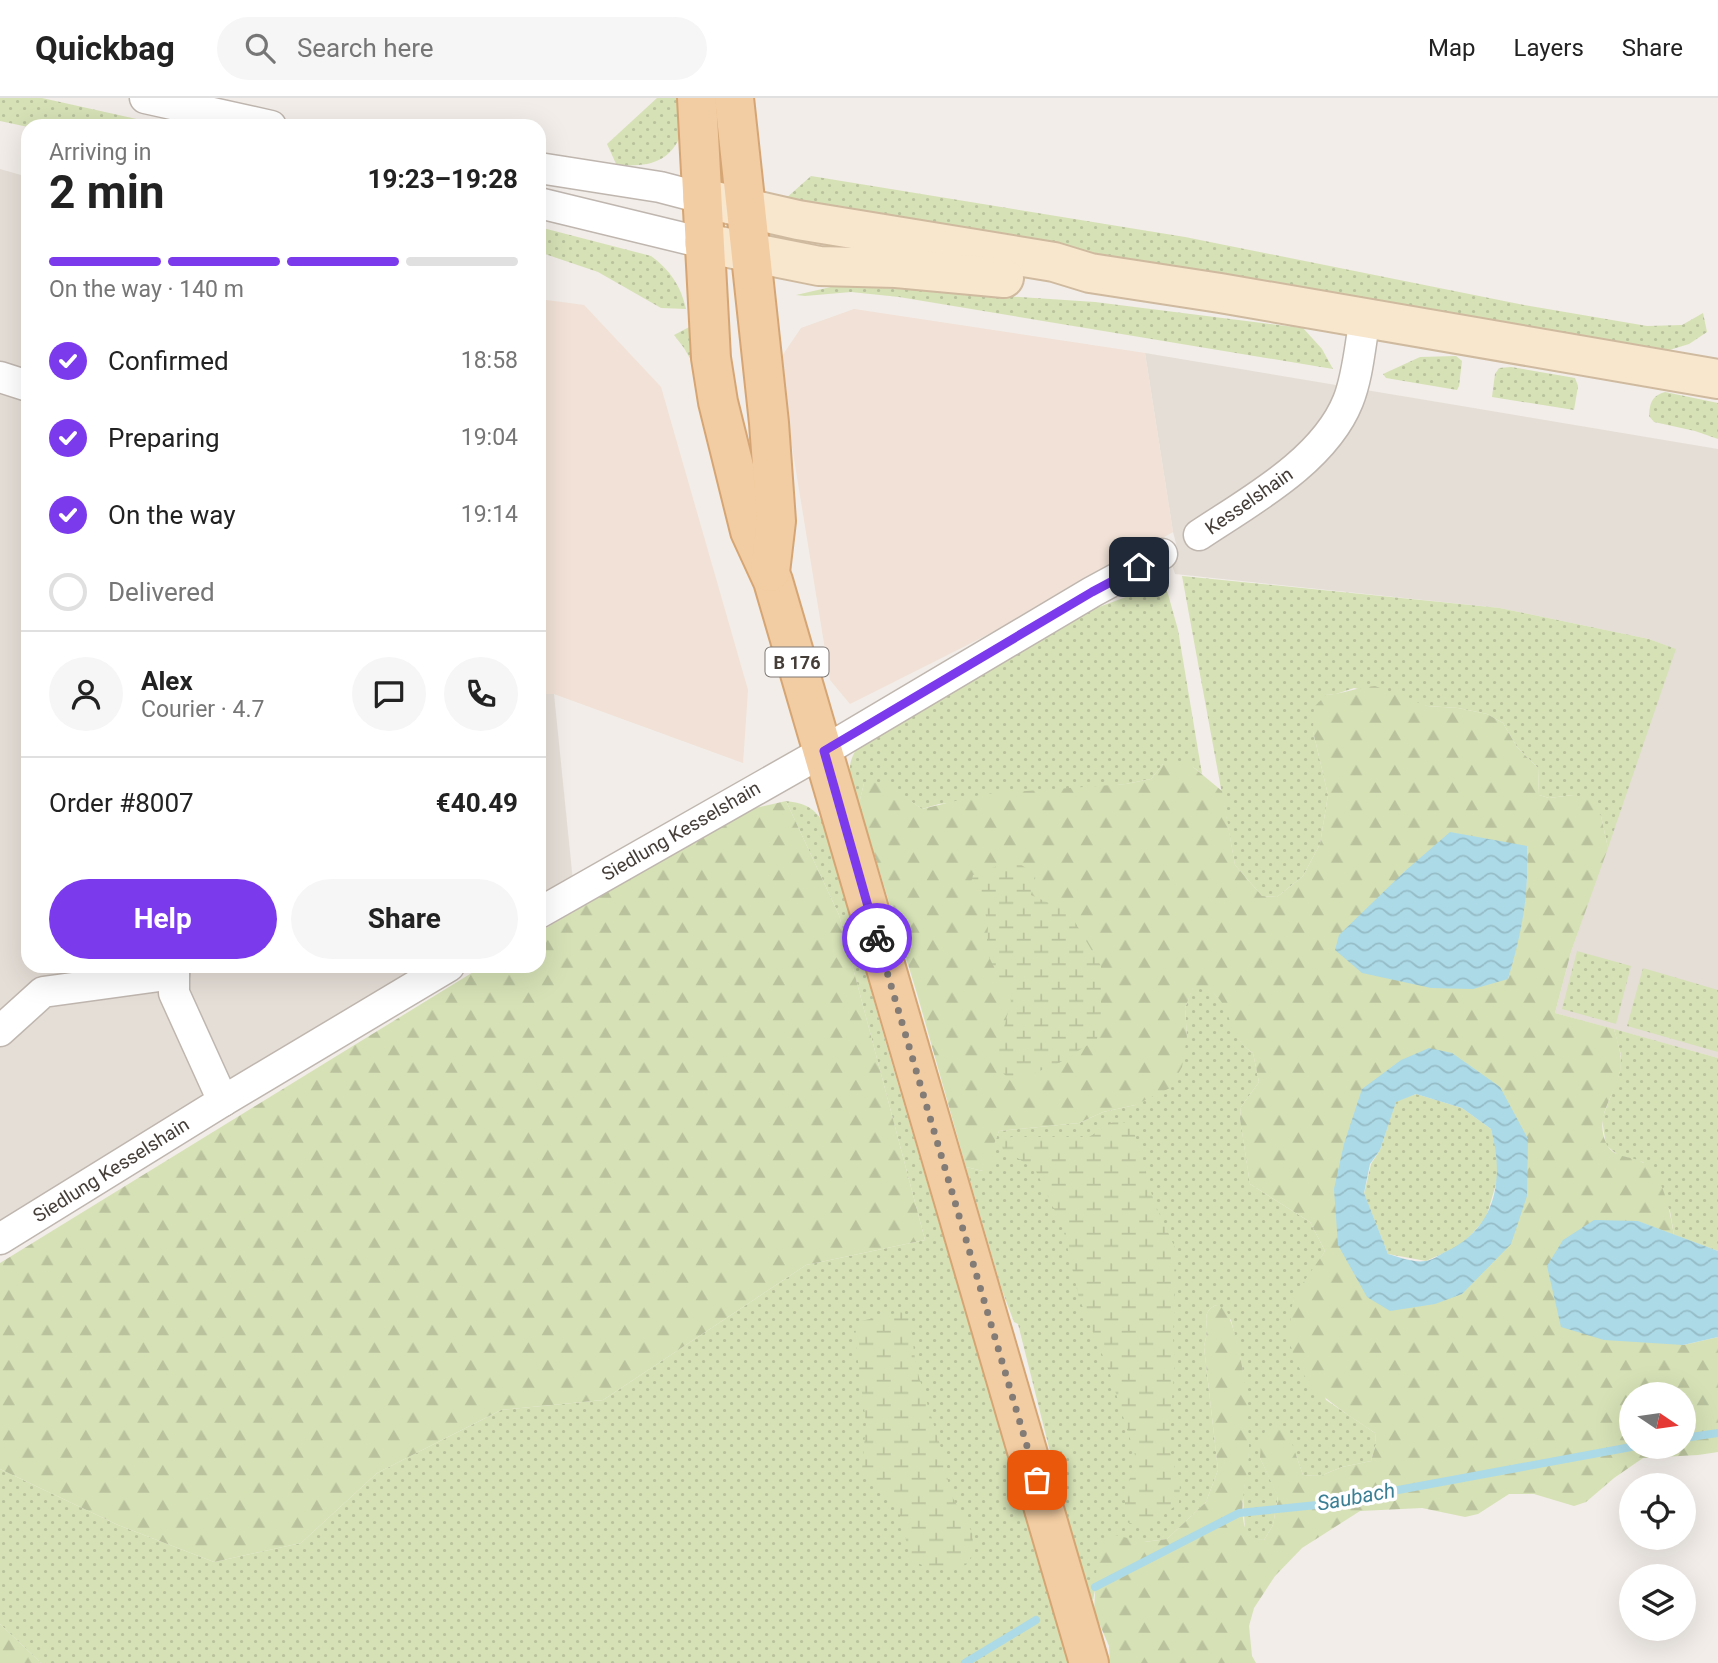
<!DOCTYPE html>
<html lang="en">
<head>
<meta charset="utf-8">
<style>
	:root { --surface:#fff; --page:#f6f6f6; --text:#222; --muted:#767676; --line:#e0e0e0; --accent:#7c3aed }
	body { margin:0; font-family:Roboto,sans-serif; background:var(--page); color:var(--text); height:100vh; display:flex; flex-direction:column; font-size:26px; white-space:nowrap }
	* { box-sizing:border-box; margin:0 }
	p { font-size:23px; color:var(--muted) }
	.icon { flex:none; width:38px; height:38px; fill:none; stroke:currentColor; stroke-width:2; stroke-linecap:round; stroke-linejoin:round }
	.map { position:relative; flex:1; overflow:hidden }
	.sheet { position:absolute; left:21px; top:21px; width:525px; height:854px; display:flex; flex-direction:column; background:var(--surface); border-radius:21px; box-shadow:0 7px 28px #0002 }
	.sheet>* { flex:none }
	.needle { width:46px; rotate:103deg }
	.fabs { position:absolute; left:1619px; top:1284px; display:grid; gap:14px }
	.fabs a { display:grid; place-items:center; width:77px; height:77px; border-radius:50%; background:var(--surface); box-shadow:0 7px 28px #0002; font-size:35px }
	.pin { position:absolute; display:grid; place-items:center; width:60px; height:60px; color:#fff; margin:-30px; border-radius:14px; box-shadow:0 4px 10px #0006 }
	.courier { position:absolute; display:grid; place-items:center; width:70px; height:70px; margin:-35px; border:5px solid #7c3aed; border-radius:50%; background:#fff; color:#222; box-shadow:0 2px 9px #0007 }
	.summary em { font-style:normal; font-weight:700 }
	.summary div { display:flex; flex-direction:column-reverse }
	.summary { display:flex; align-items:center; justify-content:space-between; height:119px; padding:0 28px }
	h1 { font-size:46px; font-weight:700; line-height:52px }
	.bar { display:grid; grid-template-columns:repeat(4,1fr); gap:10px 7px; align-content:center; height:84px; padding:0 28px }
	.bar i { height:9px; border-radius:5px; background:var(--line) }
	.bar .on { background:var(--accent) }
	.bar p { grid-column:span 4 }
	.line { display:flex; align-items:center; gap:18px; padding:0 28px; border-top:2px solid var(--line) }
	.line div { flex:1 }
	.round { display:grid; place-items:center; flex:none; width:74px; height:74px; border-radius:37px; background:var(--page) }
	ol { padding:0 28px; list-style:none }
	li { display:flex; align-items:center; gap:21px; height:77px }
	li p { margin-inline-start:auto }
	li .icon { padding:7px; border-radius:50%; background:var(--accent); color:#fff; stroke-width:4 }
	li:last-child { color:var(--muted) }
	li i { width:38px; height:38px; border:4px solid var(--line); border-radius:50% }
	.cta { display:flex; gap:14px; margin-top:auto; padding:14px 28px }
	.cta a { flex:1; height:80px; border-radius:42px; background:var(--accent); color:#fff; font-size:28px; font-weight:700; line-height:80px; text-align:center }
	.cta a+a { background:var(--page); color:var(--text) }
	header { display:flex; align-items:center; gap:42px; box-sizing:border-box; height:98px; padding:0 35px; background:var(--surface); border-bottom:2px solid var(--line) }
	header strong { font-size:33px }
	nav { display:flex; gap:38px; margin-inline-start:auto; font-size:24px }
	.search { width:490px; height:63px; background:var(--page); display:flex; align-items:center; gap:18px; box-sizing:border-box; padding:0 24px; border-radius:38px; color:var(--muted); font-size:26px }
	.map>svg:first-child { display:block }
</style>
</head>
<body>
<header>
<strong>Quickbag</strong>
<div class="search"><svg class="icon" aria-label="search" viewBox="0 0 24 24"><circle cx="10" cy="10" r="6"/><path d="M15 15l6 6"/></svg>Search here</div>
<nav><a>Map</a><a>Layers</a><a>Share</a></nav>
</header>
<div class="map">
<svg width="1718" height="1565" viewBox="0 0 1718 1565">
	<defs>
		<pattern id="grass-dots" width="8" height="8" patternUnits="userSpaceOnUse" patternTransform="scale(1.75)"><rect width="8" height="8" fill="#d6e1b6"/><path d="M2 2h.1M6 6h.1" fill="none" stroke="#b9c29d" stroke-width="1.8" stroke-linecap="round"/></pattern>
		<pattern id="forest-firs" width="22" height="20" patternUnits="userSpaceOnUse" patternTransform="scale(1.75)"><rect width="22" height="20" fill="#d6e1b6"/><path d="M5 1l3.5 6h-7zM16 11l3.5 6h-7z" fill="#b9c29d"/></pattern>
		<pattern id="wetland-marsh" width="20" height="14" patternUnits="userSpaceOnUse" patternTransform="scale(1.75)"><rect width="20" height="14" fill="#d6e1b6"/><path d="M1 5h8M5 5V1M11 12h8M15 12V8" fill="none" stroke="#b9c29d"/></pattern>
		<pattern id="water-waves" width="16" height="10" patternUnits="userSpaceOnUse" patternTransform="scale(1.75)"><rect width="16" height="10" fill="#acdae7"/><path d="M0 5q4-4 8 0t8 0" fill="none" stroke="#95bcc7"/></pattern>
	</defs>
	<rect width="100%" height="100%" fill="#f2ede8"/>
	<!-- residential -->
	<g fill="#e5ded7">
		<path d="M0,71L28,79V868H422L0,1126Z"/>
		<path d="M1145,255L1718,351V960L1555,915L1571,854L1675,551L1649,541L1500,510L1175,476L1169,458L1178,453L1173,434Z"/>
		<path d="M539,595L554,596L573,783L539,802Z"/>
	</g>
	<!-- commercial -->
	<g fill="#f1e1d6">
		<path d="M539,201L584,207L661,289L748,592L743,665L554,596H539Z"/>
		<path d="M854,211L1145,255L1173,434L1011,525L850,606L830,582L790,336L782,258L801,230Z"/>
	</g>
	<!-- grass -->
	<g fill="url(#grass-dots)">
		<path d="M0,0H42L168,28L28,29L0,23Z"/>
		<path d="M657,0H688C684,27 682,56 651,65C641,68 627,67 617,68L607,46Z"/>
		<path d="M811,78L1185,139L1524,207L1647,228L1682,227L1703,215L1707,234L1689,246L1666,253L784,102Z"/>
		<path d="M539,129L651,158C670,172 681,188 686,211L661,210L598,174L539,154Z"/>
		<path d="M848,185L882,190L1095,204L1303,230L1322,251L1333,271L899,199L851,194L805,198L796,197Z"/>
		<path d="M695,226L700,278L684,250L674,237Z"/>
		<path d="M1456,258L1462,263L1459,288L1457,292L1386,280L1383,276L1420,259Z"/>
		<path d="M1511,269L1575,280L1578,288L1574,312L1492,299L1495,276L1499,270Z"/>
		<path d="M1665,294L1718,305V341L1695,333L1654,324L1649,318C1650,304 1652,298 1665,294Z"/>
		<path d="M1182,478L1500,510L1649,541L1676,551L1608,750L1601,718L1573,697L1549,700L1539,697L1538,670L1517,649L1503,625L1487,616L1458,610L1427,608L1354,590L1336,596L1326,597L1313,633L1328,697L1320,746L1303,778L1277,799L1262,798L1235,767Z"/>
		<path d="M1152,484L1163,485L1168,496L1178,532L1202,676L1193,669L1163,666L1151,681L1126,686L939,706L922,711L897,694L864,685L859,706C849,676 843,669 863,641L1096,510L1126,499Z"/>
		<path d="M786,703C805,705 815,710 824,726L885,942L1069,1565H41L0,1526V1371L118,1427L214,1464L301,1445L377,1375L501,1312L603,1302L806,1167L925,1142L839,817Z"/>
		<path d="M1577,853L1631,868L1616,926L1562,911Z"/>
		<path d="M1643,870L1718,892V954L1627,928Z"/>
		<path d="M1193,889C1238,893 1222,936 1253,955L1259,984L1241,1009L1240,1020L1250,1086L1310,1124L1325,1153L1293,1204L1326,1302L1375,1335L1376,1346L1371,1363L1342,1369L1320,1378L1303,1377L1296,1357L1260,1360L1278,1398L1273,1427L1264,1442L1250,1441L1245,1432L1243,1397L1249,1354L1242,1267L1231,1222L1216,1207C1204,1213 1206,1219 1207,1231C1207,1237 1205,1243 1204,1249L1218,1372L1206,1404L1167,1441L1144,1444L1097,1482L1093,1502L1083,1485L1018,1226L1014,1224L1002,1192L966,1069L983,1073L999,1033L1079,1025L1103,1014L1135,1007L1187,939L1185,910Z"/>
		<path d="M1614,931L1718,960V1153L1674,1137L1670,1113L1643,1064L1620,1059L1606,1047L1602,1021L1620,974L1621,957Z"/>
		<path d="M1416,996L1462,1010L1491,1031L1498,1057V1079L1486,1120L1462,1147L1426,1163L1388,1156L1364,1096L1371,1066L1380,1052L1396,1003Z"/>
	</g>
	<!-- forest -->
	<g fill="url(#forest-firs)" fill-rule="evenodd">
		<path d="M1375,588L1427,608L1458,610L1487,616L1503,625L1517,649L1538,670L1539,697L1549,700L1573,697L1588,701L1601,718L1608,750L1571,854L1555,915L1614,931C1618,945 1623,959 1620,973C1615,998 1594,1018 1606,1045C1613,1061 1630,1057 1642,1064C1664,1076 1670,1114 1674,1137L1637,1123L1683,1247L1718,1239V1354L1698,1357L1643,1360L1614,1380L1586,1404L1574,1408L1534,1396H1509L1478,1416L1465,1419L1422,1410L1360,1413L1302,1450L1275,1478L1254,1510L1249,1528L1252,1558L1256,1565H1110L1109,1548L1094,1513L1098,1444L1115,1437L1144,1444L1167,1441L1206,1404L1218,1372L1204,1249C1205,1243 1207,1237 1207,1231C1206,1219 1204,1213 1216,1207L1226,1211C1244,1254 1248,1304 1249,1350C1250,1379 1233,1414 1250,1440L1264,1442L1273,1427L1278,1399L1260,1360L1261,1345L1266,1330L1277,1325L1287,1331L1303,1377L1320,1378L1342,1369L1371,1363L1376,1346L1375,1335C1337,1309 1284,1280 1290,1226C1291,1219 1291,1210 1293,1204C1300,1186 1315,1169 1325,1153L1310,1124L1250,1086L1240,1021L1241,1009L1259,984L1253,955C1219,933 1238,893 1193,890L1185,910L1187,939L1182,969L1170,990L1135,1007L1103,1014L1079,1025L999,1033L992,1052L996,1066L983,1073L966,1069L918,899L859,706L864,685C884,680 906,700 922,711L984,696L1126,686L1151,681L1163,666L1176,662L1193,669L1222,693L1235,767L1262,798L1277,799L1303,778L1320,746L1328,697L1313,633L1314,609L1326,597C1343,596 1358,589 1375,588ZM1527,748C1529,797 1521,834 1508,881L1383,796L1405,773ZM1401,962L1528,1041L1462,1196L1338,1147ZM1631,1297H1684V1349H1631Z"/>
		<path d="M786,703L839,817L925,1142L806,1167L603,1302L501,1312L377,1375L301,1445L214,1464L118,1427L0,1371V1165L483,868H539V834L747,712Z"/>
		<path d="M0,1526L41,1565H0Z"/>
	</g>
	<!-- wetland -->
	<g fill="url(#wetland-marsh)">
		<path d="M1014,762L1036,777L1031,797L1069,814L1101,868V917L1097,941L1059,965L1012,984L1000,972L999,948L1011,903L986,853L988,830L983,802L971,785L973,777Z"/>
		<path d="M1116,1022L1132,1027L1154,1104L1177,1154L1173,1239L1175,1265L1168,1349L1180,1385L1179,1405L1148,1429L1125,1424V1402L1135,1357L1109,1273L1079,1200L1063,1130L1036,1073L1019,1061L1003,1052L1001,1043L1011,1039H1089Z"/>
		<path d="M901,1214L910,1221L916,1269L944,1360L950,1395L973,1436L972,1458L966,1467L955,1471L933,1472L911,1462L896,1404L862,1372L866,1325L854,1233L861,1223Z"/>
	</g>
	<!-- water -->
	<g fill="url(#water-waves)" fill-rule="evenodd">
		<path d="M1450,734L1527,748C1529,798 1522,834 1508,881L1473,891L1431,890L1362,875L1335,852L1339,837L1405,773Z"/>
		<path d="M1429,950L1452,955L1500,989L1528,1041L1527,1098L1511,1146L1462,1196L1435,1206L1390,1213L1367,1199L1338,1147L1334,1091L1344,1046L1362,991L1401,962ZM1416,996L1462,1010L1491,1031C1505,1081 1496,1131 1445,1154C1439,1157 1431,1163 1425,1163C1414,1165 1399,1159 1388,1156L1364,1095L1370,1066L1380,1052L1396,1004Z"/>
		<path d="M1594,1122L1638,1123L1718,1153V1239L1683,1247L1604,1242L1561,1229L1547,1168L1563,1142Z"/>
	</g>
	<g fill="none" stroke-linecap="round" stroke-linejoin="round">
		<!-- stream -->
		<g stroke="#acdae7" stroke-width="8">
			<path d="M1684,1340L1718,1335"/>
			<path d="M1095,1489L1239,1415L1317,1407L1631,1349"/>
			<path d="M965,1565L1036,1522"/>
		</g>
		<defs>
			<g id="street">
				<path d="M145,0L271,28"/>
				<path d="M539,70L660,89L702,100"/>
				<path d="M539,105L704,145"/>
				<path d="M0,279L28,288"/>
				<path d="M1199,437C1250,403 1324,363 1348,303C1358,278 1360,247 1365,220"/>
				<path d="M539,815L824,653L1092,494L1162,456"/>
				<path d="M174,868V895L223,1003"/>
				<path d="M0,933L43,894L174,876"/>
				<path d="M0,1141L223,1003L449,868"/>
			</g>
			<g id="secondary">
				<path d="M702,100L798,122L1054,164L1090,175L1220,195L1718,281"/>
				<path d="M704,145L819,168L896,170L1004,180"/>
			</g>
			<g id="primary">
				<path d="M697,0L711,260L718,304L750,433L773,483L1089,1565"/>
				<path d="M734,0L769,325L776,423L770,474"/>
			</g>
		</defs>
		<!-- street casing -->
		<use href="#street" stroke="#bfb6af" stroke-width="33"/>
		<!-- secondary casing -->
		<use href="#secondary" stroke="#cfba9f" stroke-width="42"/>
		<!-- primary casing -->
		<use href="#primary" stroke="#d5a674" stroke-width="42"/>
		<!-- street -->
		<use href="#street" stroke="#fff" stroke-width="30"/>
		<!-- secondary -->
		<use href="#secondary" stroke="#f8e6cd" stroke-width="38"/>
		<!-- primary -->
		<use href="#primary" stroke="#f2cca2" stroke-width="38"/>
	</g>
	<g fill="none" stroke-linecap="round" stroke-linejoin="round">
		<!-- done -->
		<path stroke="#827b76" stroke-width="7" stroke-dasharray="0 12.6" d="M877,840L1037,1382"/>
		<!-- route -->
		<path stroke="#7c3aed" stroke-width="9" d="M877,840L824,653L1092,494L1139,469"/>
	</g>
	<g text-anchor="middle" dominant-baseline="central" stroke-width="7" stroke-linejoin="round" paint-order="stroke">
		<!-- shield labels -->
		<rect fill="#fff" stroke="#7d7774" stroke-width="2" x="765.5" y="549.5" width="63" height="29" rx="5"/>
		<g font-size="18" font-weight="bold" fill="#453d38">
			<text x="797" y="564">B 176</text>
		</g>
		<!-- street labels -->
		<g font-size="19" fill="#453d38" stroke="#fff">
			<text transform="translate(1249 403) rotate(-35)">Kesselshain</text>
			<text transform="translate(681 733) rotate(-30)">Siedlung Kesselshain</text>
			<text transform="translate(111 1072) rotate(-32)">Siedlung Kesselshain</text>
		</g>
		<!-- water labels -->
		<g font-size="21" font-style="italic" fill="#3a7f94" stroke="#fff">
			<text transform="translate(1356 1399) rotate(-10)">Saubach</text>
		</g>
	</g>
</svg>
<div class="fabs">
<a><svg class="needle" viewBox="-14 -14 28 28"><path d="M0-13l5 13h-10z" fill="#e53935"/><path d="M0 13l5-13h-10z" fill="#767676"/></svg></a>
<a><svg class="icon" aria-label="locate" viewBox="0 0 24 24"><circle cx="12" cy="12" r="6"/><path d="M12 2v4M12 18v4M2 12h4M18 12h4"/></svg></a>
<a><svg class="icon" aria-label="layers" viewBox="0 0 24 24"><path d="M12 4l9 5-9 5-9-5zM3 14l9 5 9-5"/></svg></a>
</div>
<div class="pin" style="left:1037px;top:1382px;background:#ea580c"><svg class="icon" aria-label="bag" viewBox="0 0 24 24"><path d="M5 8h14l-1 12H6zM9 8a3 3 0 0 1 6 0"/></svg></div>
<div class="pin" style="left:1139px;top:469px;background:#1f2937"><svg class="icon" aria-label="home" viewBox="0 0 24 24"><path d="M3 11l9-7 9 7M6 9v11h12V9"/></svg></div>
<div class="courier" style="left:877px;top:840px"><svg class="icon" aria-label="bike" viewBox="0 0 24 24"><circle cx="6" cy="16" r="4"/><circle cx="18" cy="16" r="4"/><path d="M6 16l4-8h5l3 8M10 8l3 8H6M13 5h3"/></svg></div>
<section class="sheet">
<div class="summary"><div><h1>2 min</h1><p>Arriving in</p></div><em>19:23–19:28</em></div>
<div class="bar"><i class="on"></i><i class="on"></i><i class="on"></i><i></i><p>On the way · 140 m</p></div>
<ol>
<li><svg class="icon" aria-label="check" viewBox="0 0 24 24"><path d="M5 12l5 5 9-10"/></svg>Confirmed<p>18:58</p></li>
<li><svg class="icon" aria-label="check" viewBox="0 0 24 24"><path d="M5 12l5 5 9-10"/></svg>Preparing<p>19:04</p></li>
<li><svg class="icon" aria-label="check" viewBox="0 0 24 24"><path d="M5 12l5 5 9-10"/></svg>On the way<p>19:14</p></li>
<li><i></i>Delivered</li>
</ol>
<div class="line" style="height:126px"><a class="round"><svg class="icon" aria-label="person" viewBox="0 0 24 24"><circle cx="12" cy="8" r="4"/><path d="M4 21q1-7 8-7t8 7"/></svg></a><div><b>Alex</b><p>Courier · 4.7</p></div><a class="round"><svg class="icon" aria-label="chat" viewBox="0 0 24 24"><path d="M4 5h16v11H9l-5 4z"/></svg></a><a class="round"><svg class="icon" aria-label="phone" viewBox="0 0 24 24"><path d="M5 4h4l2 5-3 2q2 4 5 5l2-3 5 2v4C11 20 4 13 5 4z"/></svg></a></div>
<div class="line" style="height:91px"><div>Order #8007</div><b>€40.49</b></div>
<div class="cta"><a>Help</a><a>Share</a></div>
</section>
</div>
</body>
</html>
